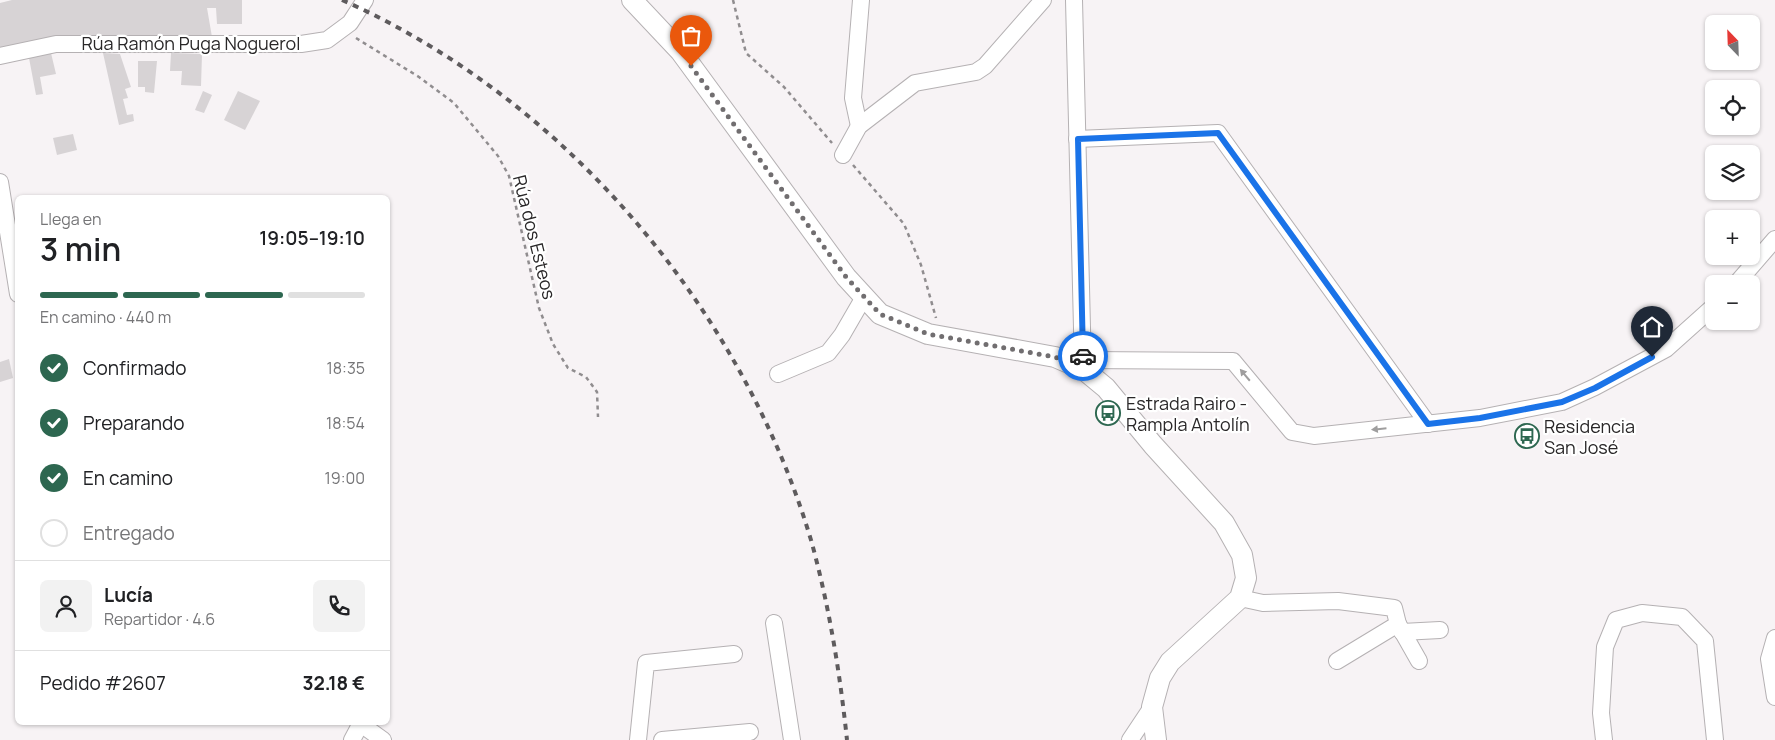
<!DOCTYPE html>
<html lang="es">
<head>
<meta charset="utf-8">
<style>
	:root { --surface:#fff; --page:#f2f2f2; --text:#202124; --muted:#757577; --line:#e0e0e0; --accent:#2d6750 }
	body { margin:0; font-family:Manrope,sans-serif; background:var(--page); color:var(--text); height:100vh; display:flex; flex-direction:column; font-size:19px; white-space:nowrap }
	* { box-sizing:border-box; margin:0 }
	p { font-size:16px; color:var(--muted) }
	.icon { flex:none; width:28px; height:28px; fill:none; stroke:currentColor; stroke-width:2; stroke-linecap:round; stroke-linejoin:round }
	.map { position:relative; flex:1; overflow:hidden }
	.side { position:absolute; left:15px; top:195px; width:375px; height:530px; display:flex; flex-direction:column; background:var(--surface); border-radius:8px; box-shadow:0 1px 4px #0004 }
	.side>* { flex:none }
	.needle { width:32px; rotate:337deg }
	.fabs { position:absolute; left:1705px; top:15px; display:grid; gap:10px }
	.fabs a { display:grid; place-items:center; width:55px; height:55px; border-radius:8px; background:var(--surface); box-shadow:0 1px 4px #0004; font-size:25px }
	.pin { position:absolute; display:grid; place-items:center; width:42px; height:42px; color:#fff; margin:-51px -21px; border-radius:50% 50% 50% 0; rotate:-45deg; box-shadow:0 0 5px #0007 }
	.pin .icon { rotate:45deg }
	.courier { position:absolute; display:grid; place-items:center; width:50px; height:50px; margin:-25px; border:4px solid #1a73e8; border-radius:50%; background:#fff; color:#222; box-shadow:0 1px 6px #0007 }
	.summary em { font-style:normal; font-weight:600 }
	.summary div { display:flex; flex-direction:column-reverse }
	.summary { display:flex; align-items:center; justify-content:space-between; height:85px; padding:0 25px }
	h1 { font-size:32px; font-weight:600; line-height:38px }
	.bar { display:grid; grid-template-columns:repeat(4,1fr); gap:8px 5px; align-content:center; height:60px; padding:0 25px }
	.bar i { height:6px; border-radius:4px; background:var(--line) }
	.bar .active { background:var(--accent) }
	.bar p { grid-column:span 4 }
	.line { display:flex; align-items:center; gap:12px; padding:0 25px; border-top:1px solid var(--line) }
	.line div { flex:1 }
	.round { display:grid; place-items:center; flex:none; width:52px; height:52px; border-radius:8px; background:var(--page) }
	ol { padding:0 25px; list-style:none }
	li { display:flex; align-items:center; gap:15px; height:55px }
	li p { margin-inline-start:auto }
	li .icon { padding:5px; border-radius:50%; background:var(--accent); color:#fff; stroke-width:4 }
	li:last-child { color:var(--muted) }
	li i { width:28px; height:28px; border:2px solid var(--line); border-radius:50% }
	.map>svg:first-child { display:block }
</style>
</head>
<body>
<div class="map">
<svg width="1775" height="740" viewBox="0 0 1775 740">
	<rect width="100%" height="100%" fill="#f7f3f5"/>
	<!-- building -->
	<g fill="#d7d3d5">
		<path d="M12,0H242V24H217L216,8H207L212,37L54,36L0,48V3Z"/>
		<path d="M51,53L56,74L40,77L43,94L36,95L29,58Z"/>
		<path d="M103,53L120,54L131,87L125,89L128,98L123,99L127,115L133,114L134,121L119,125Z"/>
		<path d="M171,53L202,54L201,86L181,85L182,71H170Z"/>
		<path d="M138,61H157L154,93L145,92V87H138Z"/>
		<path d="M203,91L212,95L204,113L195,110Z"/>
		<path d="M238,91L260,101L245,130L224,120Z"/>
		<path d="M73,134L77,150L57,155L53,138Z"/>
		<path d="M9,359L13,378L0,382V362Z"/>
	</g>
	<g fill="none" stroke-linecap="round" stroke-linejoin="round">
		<defs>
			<g id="minor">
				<path d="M1074,0L1083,369"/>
				<path d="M0,56L56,44H301L327,40L350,23L365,0"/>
				<path d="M859,126L853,98L861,0"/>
				<path d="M1077,139L1218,133L1428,424"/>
				<path d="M843,155L859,126L915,83L976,72L985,66L1043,0"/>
				<path d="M0,182L18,294"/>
				<path d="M1736,284L1775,239"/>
				<path d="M1083,360L1233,361L1292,432L1314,436L1480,418L1562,402L1595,387L1666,349L1714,306"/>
				<path d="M778,374L828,353L842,335L864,297"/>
				<path d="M1240,598L1263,603L1338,601L1394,608L1398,624L1337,661"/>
				<path d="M774,623L792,740"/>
				<path d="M1398,624L1419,661"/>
				<path d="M1402,632L1440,630"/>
				<path d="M1775,638L1769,659L1775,697"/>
				<path d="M358,722L383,740"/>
				<path d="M352,740L360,725"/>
				<path d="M638,740L646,663L734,654"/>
				<path d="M662,740L750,732"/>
				<path d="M1130,740L1152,707"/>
				<path d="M1604,740L1601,713L1605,647L1616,620L1642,613L1682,617L1705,641L1715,740"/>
			</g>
			<path id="tertiary" d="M632,0L681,52L846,277L880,314L928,334L1055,357L1083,369L1106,388L1153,445L1224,523L1242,555L1246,578L1240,598L1170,662L1160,678L1152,707L1156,740"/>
		</defs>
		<!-- minor casing -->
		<use href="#minor" stroke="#b5b1b3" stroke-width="18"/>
		<!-- tertiary casing -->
		<use href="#tertiary" stroke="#b5b1b3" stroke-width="22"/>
		<!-- path -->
		<g stroke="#908d8f" stroke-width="2.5" stroke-dasharray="4 4" stroke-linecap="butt">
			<path d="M733,0L746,53L784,87L832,143"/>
			<path d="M356,38L419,77L454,103L498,156L509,176L539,308L553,344L568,368L586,377L597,392L598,417"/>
			<path d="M853,165L904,224L921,265L936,318"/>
		</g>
		<!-- minor -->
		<use href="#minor" stroke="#fff" stroke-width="16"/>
		<!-- tertiary -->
		<use href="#tertiary" stroke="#fff" stroke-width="20"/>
		<!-- rail -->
		<path stroke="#5e5b5d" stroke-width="4" stroke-dasharray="6 6" stroke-linecap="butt" d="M342,0C564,98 742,308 811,540C829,605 840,673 847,740"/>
	</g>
	<!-- one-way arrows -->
	<defs><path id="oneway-solid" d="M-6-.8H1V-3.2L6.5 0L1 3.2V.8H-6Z" transform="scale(1.25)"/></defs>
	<g fill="#9f9e9e">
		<use href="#oneway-solid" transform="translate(1245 375) rotate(-130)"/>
		<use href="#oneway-solid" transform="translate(1379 429) rotate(174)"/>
	</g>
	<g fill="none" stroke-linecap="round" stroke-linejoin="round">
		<!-- done -->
		<path stroke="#716e70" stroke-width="5" stroke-dasharray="0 9" d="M691,66L846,277L880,314L928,334L1055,357L1083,369V356"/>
		<!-- route -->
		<path stroke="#1a73e8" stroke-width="6" d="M1083,356L1078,139L1218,133L1428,424L1480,418L1562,402L1595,388L1652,357"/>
	</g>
	<!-- icons -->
	<defs>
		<symbol id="bus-ring" viewBox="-11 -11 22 22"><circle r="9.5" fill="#fff" stroke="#2d6750" stroke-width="1.5"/><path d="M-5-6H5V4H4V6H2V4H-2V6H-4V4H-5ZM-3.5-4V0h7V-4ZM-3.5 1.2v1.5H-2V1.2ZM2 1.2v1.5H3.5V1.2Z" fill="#2d6750"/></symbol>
	</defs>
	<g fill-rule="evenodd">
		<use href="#bus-ring" x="1094" y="399" width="28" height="28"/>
		<use href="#bus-ring" x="1513" y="422" width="28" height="28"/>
	</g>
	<g text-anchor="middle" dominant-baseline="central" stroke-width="4.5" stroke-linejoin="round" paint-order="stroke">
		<!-- street labels -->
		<g font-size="18" fill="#292728" stroke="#fff">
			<text x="191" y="43">Rúa Ramón Puga Noguerol</text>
			<text transform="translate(535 237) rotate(76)">Rúa dos Esteos</text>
		</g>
		<!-- poi labels -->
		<g font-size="18" fill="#292728" stroke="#fff" text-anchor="start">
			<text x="1126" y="403">Estrada Rairo -<tspan x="1126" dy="21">Rampla Antolín</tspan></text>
			<text x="1544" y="426">Residencia<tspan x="1544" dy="21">San José</tspan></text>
		</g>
	</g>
</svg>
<div class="fabs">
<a><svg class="needle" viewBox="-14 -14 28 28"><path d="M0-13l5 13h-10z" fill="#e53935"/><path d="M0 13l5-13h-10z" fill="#757577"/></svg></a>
<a><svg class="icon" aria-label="locate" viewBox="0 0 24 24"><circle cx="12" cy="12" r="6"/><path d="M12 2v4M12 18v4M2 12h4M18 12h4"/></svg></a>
<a><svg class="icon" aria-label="layers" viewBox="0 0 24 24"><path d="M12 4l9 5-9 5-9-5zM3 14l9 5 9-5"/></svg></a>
<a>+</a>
<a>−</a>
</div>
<div class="pin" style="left:691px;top:66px;background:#ea580c"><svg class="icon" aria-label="bag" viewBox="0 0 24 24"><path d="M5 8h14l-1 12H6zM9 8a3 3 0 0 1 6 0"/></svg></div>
<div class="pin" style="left:1652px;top:357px;background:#1f2937"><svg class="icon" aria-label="home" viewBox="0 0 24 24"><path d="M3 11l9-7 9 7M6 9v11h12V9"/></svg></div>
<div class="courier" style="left:1083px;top:356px"><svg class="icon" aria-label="car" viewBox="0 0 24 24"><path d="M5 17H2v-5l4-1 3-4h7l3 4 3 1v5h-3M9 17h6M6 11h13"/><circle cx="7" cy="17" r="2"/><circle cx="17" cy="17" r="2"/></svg></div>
<section class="side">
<div class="summary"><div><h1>3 min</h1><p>Llega en</p></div><em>19:05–19:10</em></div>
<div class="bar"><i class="active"></i><i class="active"></i><i class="active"></i><i></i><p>En camino · 440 m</p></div>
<ol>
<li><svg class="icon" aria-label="check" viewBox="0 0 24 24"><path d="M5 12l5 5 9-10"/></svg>Confirmado<p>18:35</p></li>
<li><svg class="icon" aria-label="check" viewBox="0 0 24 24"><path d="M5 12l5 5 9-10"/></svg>Preparando<p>18:54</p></li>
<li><svg class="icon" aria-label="check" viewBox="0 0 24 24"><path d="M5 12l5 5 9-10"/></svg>En camino<p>19:00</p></li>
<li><i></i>Entregado</li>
</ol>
<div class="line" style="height:90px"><a class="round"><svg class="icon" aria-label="person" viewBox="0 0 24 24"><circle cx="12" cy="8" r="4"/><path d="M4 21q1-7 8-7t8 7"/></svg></a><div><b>Lucía</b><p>Repartidor · 4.6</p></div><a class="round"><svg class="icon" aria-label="phone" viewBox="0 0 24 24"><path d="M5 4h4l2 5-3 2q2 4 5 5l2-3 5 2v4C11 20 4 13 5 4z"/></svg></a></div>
<div class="line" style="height:65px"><div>Pedido #2607</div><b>32.18 €</b></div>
</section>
</div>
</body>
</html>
